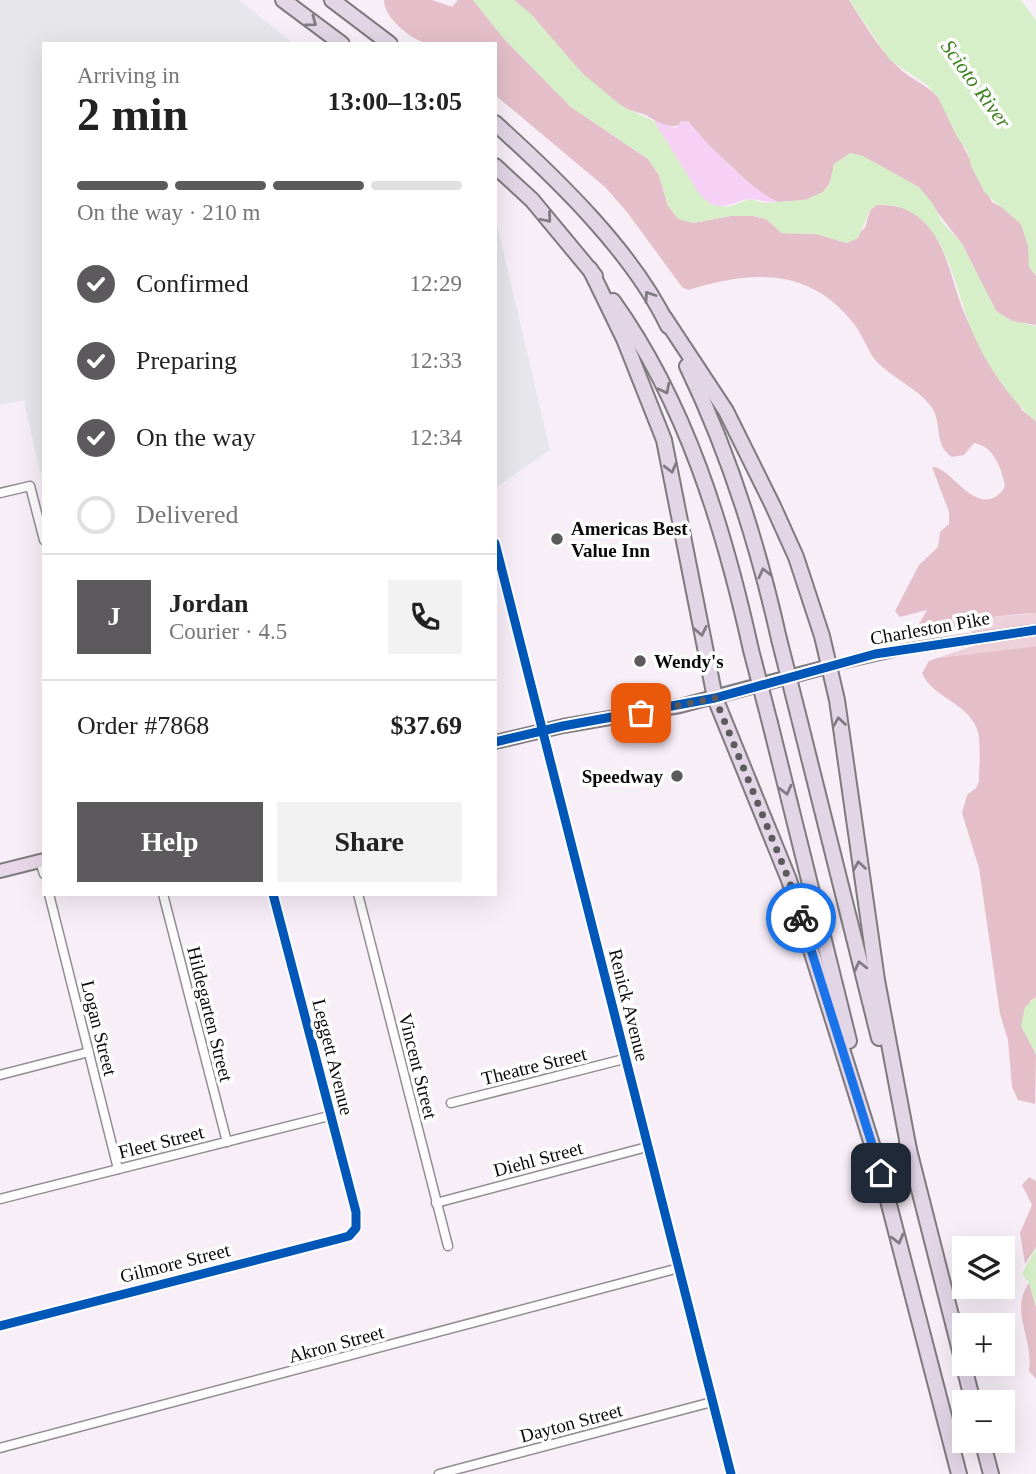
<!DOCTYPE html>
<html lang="en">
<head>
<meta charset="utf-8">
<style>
	:root { --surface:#fff; --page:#f2f2f2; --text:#222; --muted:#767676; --line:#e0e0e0; --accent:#5d5a5d }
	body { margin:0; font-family:Georgia,serif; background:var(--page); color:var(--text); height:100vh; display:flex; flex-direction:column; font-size:26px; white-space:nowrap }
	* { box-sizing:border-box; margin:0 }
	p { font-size:23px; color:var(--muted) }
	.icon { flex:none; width:38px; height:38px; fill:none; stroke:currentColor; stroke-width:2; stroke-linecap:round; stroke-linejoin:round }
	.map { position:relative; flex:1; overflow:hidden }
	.drawer { position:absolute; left:42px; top:42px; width:455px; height:854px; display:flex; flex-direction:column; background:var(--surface); border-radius:0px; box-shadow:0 7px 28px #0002 }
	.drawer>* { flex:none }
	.buttons { position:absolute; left:952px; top:1236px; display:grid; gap:14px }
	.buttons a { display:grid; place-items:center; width:63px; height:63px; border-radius:0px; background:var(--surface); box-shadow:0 7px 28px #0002; font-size:35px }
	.pin { position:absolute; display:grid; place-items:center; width:60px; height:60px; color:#fff; margin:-30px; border-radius:14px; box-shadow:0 4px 10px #0006 }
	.courier { position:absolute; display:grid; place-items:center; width:70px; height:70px; margin:-35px; border:5px solid #1a73e8; border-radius:50%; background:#fff; color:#222; box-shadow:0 2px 9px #0007 }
	.overview em { font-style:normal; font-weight:800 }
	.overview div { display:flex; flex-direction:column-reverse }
	.overview { display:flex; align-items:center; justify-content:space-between; height:119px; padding:0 35px }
	h1 { font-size:46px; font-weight:800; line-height:52px }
	.bar { display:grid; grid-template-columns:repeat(4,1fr); gap:10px 7px; align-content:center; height:84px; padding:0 35px }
	.bar i { height:9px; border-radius:5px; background:var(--line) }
	.bar .active { background:var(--accent) }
	.bar p { grid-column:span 4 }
	.line { display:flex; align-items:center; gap:18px; padding:0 35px; border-top:2px solid var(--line) }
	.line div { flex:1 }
	.round { display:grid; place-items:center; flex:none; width:74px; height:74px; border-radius:0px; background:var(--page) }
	ol { padding:0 35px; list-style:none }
	li { display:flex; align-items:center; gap:21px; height:77px }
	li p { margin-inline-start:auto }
	li .icon { padding:7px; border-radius:50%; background:var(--accent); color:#fff; stroke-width:4 }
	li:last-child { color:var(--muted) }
	li i { width:38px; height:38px; border:4px solid var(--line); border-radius:50% }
	.button { display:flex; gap:14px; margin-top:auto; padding:14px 35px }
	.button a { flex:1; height:80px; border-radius:0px; background:var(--accent); color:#fff; font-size:28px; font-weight:800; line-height:80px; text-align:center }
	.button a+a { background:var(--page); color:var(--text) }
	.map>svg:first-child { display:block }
</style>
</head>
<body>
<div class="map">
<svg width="1036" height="1474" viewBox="0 0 1036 1474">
	<rect width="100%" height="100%" fill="#f8eef8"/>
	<!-- industrial -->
	<g fill="#e6e6eb">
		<path d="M0,0H239L294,44H44V472L40,473L24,400L0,405Z"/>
		<path d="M495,216L550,450L495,488Z"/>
	</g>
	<!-- green -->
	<path fill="#edd0da" d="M1036,613V646L937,658L973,646V634L967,624L983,618Z"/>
	<!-- forest -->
	<g fill="#e4bfc9">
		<path d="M384,0H432L452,7L458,0H473L506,41L571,107L648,159L659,175L668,206L693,223L730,216H753L766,219L782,233L816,234L847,243L865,228L870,210L877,205C945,202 946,273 966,317C980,350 1004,380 1022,410L1036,421V613C1019,614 1003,615 987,618C959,623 948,639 918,626L927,610L900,617L895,611L919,565L938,547L940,532L949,524V512L932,467C950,464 979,525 1005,487C1002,469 994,446 974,443L964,455L952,457C932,444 944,422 930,405C916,387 892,378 876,361C867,350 863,335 854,324C809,266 751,271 688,290L682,287L627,212L605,187L495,95V44C475,44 448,48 429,44C411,40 384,18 384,0Z"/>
		<path d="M514,0H849C864,23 878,48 898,67C910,79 926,84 938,97L992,202L1014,214L1021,224L1029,246V267L1036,276V325L1012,321L996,311L962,244L918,187L892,175L834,164L830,183L823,192L805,200L778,202L760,193L707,144L688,121C672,130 665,127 649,117C642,112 631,112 624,107C579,82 553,32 514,0Z"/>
		<path d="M1036,646V997L1030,1001L1036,1055L1035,1104L1018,1100L1012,1087L1008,1040L1000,1014L979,868L962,813L967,795L976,788L979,781C979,766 981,746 978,732C970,703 932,698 922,673L929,661L937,658Z"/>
		<path d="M1029,1177L1036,1181V1247L1025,1264L1020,1233L1032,1205L1022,1185Z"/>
		<path d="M1029,1283L1036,1307V1379L1029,1371C1034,1339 1009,1311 1029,1283Z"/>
	</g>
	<!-- sand -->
	<path fill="#f6d1f5" d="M654,121L676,128L681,121H688C708,146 750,189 778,202C768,203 761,200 752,199C739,198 729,209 714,205C694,200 665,140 654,121Z"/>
	<!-- water -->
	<g fill="#d7efc8">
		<path d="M473,0H514L531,14L582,73L623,107L654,121L700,195L712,205L728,207L750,199L764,203L805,200L823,192L830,183L834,164L850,153L863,156L919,187L933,204L942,222L962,244L996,311L1012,321L1036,326V421C1012,402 989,368 976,340C953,293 948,201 877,205L870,210L858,238L847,243L816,234L782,233L766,219L753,216H730L693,223L678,219L668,206L659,175L648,159L571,107L506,41Z"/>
		<path d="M849,0H1021L1036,21V276L1029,267L1028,246L1021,224L985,193L971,166L967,150L957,137L938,97L927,85L890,60Z"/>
		<path d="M1036,997V1055L1021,1026L1025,1007Z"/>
		<path d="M1036,1247V1307L1029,1283L1022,1274Z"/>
	</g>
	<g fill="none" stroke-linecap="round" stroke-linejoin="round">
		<defs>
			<g id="minor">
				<path d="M0,493L30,486L44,540"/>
				<path d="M495,543L731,1474"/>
				<path d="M40,861L44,874"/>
				<path d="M49,894L118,1169"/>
				<path d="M163,894L227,1142"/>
				<path d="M358,894L448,1246"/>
				<path d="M0,1075L89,1052"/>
				<path d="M451,1103L624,1059"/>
				<path d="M0,1199L329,1116"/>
				<path d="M436,1203L647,1147"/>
				<path d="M0,1326L338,1239L349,1236L356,1228V1212L273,894"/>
				<path d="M0,1448L679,1268"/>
				<path d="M439,1474L712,1402"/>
			</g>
			<path id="tertiary" d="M830,666L905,649L1036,630"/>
			<g id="primary">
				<path d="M495,742L563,726L680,706L830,666"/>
				<path d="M0,871L44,860"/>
			</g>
			<g id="motorway">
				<path d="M283,0L342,44"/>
				<path d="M332,0L390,44"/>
				<path d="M495,123C556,178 633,252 668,326"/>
				<path d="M495,166L532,200L595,276"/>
				<path d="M590,269L624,339L664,440L715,698L789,880L881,1173"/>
				<path d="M613,301C686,403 724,528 751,650"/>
				<path d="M664,317L726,411L773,506L796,557L822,636L837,700L877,980L909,1150"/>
				<path d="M687,366C729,453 758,545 779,639"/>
				<path d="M798,714L879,1038"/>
				<path d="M770,723L849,1041"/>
				<path d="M907,1142L973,1402"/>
				<path d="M879,1166L959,1474"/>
				<path d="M982,1440L991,1474"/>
			</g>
		</defs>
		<!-- minor casing -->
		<use href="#minor" stroke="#918d91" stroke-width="11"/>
		<!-- tertiary casing -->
		<use href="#tertiary" stroke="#918d91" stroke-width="13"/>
		<!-- primary casing -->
		<use href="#primary" stroke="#7e7a7e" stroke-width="16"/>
		<!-- motorway casing -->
		<use href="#motorway" stroke="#7e7a7e" stroke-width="18"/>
		<!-- minor -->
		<use href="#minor" stroke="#fefcfe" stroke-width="8"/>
		<!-- tertiary -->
		<use href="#tertiary" stroke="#fefcfe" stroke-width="10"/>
		<!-- primary -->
		<use href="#primary" stroke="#e9d8e9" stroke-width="12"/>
		<!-- motorway -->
		<use href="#motorway" stroke="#e2d5e6" stroke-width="14"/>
		<defs>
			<g id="motorway-bridge">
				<path d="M779,639L798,714"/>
				<path d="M751,650L770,723"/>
			</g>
		</defs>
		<!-- motorway-bridge casing -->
		<use href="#motorway-bridge" stroke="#7e7a7e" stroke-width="18" stroke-linecap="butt"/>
		<!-- motorway-bridge -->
		<use href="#motorway-bridge" stroke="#e2d5e6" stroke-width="14"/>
		<defs>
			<g id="cycleway">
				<path d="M495,543L731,1474"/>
				<path d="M495,742L563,726L715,698L875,654L1036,630"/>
				<path d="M0,1326L338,1239L349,1236L356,1228V1212L273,894"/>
			</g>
		</defs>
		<!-- cycleway casing -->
		<use href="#cycleway" stroke="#fff" stroke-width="13"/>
		<!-- cycleway -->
		<use href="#cycleway" stroke="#0057b8" stroke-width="9"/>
	</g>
	<!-- one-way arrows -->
	<defs><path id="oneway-chevron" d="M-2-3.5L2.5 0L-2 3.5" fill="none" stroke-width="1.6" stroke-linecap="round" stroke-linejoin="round" transform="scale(1.75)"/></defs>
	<g stroke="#817a83">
		<use href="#oneway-chevron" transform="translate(312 22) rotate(37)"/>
		<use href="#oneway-chevron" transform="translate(547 218) rotate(50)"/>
		<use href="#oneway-chevron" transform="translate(649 296) rotate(-124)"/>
		<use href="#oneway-chevron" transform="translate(665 389) rotate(63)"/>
		<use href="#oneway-chevron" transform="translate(671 468) rotate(76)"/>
		<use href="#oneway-chevron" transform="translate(764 573) rotate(-104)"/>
		<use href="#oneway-chevron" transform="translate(701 631) rotate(78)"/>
		<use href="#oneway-chevron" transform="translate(839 722) rotate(-98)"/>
		<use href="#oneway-chevron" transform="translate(786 790) rotate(76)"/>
		<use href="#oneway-chevron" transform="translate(859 866) rotate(-99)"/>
		<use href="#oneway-chevron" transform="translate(860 966) rotate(-104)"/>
		<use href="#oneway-chevron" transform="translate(898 1239) rotate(75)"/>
	</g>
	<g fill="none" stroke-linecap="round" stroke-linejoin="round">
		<!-- done -->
		<path stroke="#5d5a5d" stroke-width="7" stroke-dasharray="0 12.6" d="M641,713L715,698L789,880L801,918"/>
		<!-- route -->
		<path stroke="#1a73e8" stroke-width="9" d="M801,918L881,1173"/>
	</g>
	<!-- markers -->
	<g fill="#5d5a5d" stroke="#fff" stroke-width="2.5">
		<circle cx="557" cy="539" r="7"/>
		<circle cx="640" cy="661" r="7"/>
		<circle cx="677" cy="776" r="7"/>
	</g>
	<g text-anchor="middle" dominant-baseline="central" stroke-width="7" stroke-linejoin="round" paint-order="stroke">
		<!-- poi labels -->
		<g font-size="19" font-weight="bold" fill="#0a0a0a" stroke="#fff" text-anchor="start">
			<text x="571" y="528">Americas Best<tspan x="571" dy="22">Value Inn</tspan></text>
			<text x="654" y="661">Wendy's</text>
			<text x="663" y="776" text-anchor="end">Speedway</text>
		</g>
		<!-- street labels -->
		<g font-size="19" fill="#0a0a0a" stroke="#fff">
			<text transform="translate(930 628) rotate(-10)">Charleston Pike</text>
			<text transform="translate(629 1005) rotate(76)">Renick Avenue</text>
			<text transform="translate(210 1014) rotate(76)">Hildegarten Street</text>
			<text transform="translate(99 1028) rotate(76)">Logan Street</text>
			<text transform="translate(333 1057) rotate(76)">Leggett Avenue</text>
			<text transform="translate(418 1066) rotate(76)">Vincent Street</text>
			<text transform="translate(534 1066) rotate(-14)">Theatre Street</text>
			<text transform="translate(161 1142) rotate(-14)">Fleet Street</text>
			<text transform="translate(538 1159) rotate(-15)">Diehl Street</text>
			<text transform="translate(175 1263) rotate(-14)">Gilmore Street</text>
			<text transform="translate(336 1344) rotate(-15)">Akron Street</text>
			<text transform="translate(571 1423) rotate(-15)">Dayton Street</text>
		</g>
		<!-- water labels -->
		<g font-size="21" font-style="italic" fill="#3d821e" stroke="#fff">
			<text transform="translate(976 84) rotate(54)">Scioto River</text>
		</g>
	</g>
</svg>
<div class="buttons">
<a><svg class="icon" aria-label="layers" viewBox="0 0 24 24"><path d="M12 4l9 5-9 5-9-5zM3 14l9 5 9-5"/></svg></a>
<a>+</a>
<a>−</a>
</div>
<div class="pin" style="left:641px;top:713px;background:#ea580c"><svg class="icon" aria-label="bag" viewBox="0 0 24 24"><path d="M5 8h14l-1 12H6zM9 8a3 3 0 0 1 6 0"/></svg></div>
<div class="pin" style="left:881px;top:1173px;background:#1f2937"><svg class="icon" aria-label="home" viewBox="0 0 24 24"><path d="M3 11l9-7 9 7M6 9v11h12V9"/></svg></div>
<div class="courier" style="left:801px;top:918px"><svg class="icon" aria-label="bike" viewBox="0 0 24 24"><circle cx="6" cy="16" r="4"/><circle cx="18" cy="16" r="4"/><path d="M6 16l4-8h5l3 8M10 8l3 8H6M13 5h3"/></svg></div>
<section class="drawer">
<div class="overview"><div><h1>2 min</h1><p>Arriving in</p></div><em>13:00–13:05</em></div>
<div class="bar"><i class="active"></i><i class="active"></i><i class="active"></i><i></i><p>On the way · 210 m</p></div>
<ol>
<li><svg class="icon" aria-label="check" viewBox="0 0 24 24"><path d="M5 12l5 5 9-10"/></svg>Confirmed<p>12:29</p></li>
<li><svg class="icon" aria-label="check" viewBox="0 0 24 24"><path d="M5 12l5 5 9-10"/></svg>Preparing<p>12:33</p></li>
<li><svg class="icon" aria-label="check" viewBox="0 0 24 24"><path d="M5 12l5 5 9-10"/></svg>On the way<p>12:34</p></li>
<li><i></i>Delivered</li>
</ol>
<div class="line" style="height:126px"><b class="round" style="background:var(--accent);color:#fff">J</b><div><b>Jordan</b><p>Courier · 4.5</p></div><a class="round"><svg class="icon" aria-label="phone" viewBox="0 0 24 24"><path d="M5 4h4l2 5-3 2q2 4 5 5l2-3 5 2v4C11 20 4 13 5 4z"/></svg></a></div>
<div class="line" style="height:91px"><div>Order #7868</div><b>$37.69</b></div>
<div class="button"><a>Help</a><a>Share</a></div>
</section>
</div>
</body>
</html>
